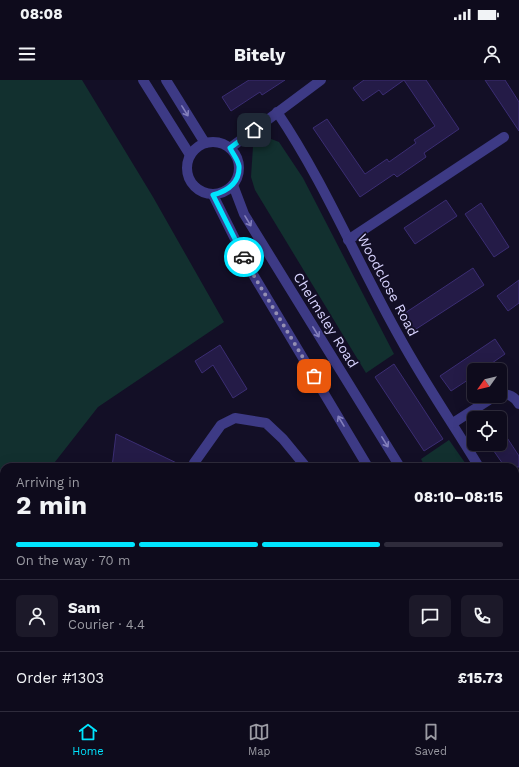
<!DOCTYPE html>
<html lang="en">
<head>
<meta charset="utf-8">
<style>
	:root { --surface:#0e0b1c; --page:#1c1929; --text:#f1f3f6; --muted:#9b9ba3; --line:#2e2b3b; --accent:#00e5ff }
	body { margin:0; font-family:"Work Sans",sans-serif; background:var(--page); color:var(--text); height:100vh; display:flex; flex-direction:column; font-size:15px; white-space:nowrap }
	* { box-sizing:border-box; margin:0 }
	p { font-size:13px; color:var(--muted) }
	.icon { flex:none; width:22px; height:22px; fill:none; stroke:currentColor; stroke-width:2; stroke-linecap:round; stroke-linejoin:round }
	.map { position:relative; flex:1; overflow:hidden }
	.drawer { position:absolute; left:0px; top:383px; width:519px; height:248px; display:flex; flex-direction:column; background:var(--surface); border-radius:12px 12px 0 0; box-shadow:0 4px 16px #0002,0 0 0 1px var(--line) }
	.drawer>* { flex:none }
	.needle { width:26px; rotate:236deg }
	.buttons { position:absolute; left:467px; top:283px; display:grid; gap:8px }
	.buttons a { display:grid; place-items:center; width:40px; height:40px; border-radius:6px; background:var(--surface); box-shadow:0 4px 16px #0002,0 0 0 1px var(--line); font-size:20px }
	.pin { position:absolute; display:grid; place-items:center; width:34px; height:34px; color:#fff; margin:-17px; border-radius:8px; box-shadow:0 2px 6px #0006 }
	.courier { position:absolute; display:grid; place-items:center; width:40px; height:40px; margin:-20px; border:3px solid #00e5ff; border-radius:50%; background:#fff; color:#222; box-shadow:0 1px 5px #0007 }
	.headline em { font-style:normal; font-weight:700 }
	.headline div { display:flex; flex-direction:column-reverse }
	.headline { display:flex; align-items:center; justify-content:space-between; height:68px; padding:0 16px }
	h1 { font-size:26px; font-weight:700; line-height:30px }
	.bar { display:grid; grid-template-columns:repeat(4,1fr); gap:6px 4px; align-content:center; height:48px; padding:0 16px }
	.bar i { height:5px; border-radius:3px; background:var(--line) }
	.bar .current { background:var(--accent) }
	.bar p { grid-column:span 4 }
	.line { display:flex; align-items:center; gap:10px; padding:0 16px; border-top:1px solid var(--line) }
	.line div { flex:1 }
	.round { display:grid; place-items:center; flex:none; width:42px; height:42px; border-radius:6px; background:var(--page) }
	.status { display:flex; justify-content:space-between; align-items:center; height:28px; padding:0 20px; background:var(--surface); direction:ltr }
	.status svg { height:11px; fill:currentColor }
	header { display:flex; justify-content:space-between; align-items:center; height:52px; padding:0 16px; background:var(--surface); font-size:18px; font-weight:700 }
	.tab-bar { display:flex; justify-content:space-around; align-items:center; height:56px; border-top:1px solid var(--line); background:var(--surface); font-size:11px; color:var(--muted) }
	.tab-bar a { display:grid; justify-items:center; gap:2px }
	.tab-bar .current { color:var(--accent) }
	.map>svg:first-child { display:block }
</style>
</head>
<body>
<div class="status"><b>08:08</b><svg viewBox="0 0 49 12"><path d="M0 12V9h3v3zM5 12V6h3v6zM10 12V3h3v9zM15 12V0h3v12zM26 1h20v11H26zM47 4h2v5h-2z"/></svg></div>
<header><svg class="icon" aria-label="menu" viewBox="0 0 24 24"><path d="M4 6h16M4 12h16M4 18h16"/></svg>Bitely<svg class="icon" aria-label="person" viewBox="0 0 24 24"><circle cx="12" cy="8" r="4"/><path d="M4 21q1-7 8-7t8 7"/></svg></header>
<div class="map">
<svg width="519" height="631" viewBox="0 0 519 631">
	<rect width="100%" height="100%" fill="#130f26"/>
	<!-- green -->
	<g fill="#12302f">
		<path d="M0,0H82L153,117L224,242L98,327L51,387H4V449L0,454Z"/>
		<path d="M266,57L279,62L303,98L394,274L366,293L255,110L251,97L253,66Z"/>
		<path d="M449,360L468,387H425L421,379Z"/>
		<path d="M124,627H164L169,631H122Z"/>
	</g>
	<!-- building -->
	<g fill="#241b47" stroke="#3b2d73">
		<path d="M249,0H285L262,15L260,12L231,31L222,17Z"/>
		<path d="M364,0H426L459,49L424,73L426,77L397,97L394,94L360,117L313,48L327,39L365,94L387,79L389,82L416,63L414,60L435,46L404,0L383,15L379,10L363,21L353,8Z"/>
		<path d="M485,0H505L519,22V51Z"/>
		<path d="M446,120L457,136L415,164L404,148Z"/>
		<path d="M481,123L509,167L494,177L465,134Z"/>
		<path d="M473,188L484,205L410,253L399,237Z"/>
		<path d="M519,200V223L508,231L497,216Z"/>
		<path d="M495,259L505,274L482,290H474V296L451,311L440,296Z"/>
		<path d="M220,265L247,309L233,318L213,285L202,293L195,281Z"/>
		<path d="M394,284L443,359L424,371L375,297Z"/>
		<path d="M500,347L519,376V387H505L489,364H500Z"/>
		<path d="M116,354L185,387H112Z"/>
	</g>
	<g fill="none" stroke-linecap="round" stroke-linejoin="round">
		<!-- minor -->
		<g stroke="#3d3a85" stroke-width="10">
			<path d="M143,0L190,75"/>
			<path d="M166,0L205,63"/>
			<path d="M277,32C325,103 358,184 400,258C424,302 453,344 479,387"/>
			<circle cx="213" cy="88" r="26"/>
			<path d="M230,68L321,0"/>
			<path d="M233,105L244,134L400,387"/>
			<path d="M213,115L251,191L368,387"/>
			<path d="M348,160L504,57"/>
			<path d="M500,314C509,314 514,316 519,324"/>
			<path d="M453,343L495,316"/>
			<path d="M194,383L221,345L235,338L266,343L283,359L306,387"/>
			<path d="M515,448L519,455"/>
			<path d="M515,590L519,598"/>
			<path d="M508,627L510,631"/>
			<path d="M294,631L297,627"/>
		</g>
	</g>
	<!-- one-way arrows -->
	<defs><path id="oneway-shaft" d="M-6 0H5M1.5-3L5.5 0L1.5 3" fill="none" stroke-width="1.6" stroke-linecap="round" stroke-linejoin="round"/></defs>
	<g stroke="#837fbc">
		<use href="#oneway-shaft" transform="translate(185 31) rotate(58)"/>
		<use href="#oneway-shaft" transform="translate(248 141) rotate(59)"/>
		<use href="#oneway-shaft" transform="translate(316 252) rotate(58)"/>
		<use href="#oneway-shaft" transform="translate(341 341) rotate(-121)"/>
		<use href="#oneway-shaft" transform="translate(385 362) rotate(58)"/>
	</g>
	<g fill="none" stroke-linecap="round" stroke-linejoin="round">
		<!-- done -->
		<path stroke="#948fb3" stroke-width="4" stroke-dasharray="0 7.2" d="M244,177L251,191L314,296"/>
		<!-- route -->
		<path stroke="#00e5ff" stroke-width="5" d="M244,177L213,115C227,111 240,103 239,86C238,80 233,74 230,68L254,50"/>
	</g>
	<g text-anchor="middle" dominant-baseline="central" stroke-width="3.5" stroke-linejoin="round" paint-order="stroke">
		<!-- street labels -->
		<g font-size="14" fill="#d9d4ff" stroke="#130f26">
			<text transform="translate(388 205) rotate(62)">Woodclose Road</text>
			<text transform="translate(326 240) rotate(58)">Chelmsley Road</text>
		</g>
	</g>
</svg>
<div class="buttons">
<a><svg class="needle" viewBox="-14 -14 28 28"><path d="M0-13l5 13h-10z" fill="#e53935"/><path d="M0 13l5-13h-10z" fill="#9b9ba3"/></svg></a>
<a><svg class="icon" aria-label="locate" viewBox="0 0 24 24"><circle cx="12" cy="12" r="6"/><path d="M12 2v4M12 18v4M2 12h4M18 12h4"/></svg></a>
</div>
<div class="pin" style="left:314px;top:296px;background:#ea580c"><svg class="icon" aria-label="bag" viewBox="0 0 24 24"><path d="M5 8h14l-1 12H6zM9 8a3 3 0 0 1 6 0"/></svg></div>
<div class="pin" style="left:254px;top:50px;background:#1f2937"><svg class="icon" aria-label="home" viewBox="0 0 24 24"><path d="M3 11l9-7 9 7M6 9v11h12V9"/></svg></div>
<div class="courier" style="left:244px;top:177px"><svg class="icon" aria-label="car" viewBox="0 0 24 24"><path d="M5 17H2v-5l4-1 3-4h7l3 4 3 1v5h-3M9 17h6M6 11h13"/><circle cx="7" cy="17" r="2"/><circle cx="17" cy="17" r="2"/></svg></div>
<section class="drawer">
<div class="headline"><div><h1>2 min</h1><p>Arriving in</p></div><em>08:10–08:15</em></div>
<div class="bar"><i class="current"></i><i class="current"></i><i class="current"></i><i></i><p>On the way · 70 m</p></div>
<div class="line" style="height:72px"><a class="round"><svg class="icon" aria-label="person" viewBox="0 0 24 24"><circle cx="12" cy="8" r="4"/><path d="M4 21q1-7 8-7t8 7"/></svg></a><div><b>Sam</b><p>Courier · 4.4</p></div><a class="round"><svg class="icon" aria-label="chat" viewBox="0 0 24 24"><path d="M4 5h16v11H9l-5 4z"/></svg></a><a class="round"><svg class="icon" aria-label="phone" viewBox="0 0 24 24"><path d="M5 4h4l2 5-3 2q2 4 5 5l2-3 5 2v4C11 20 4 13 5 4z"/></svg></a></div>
<div class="line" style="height:52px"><div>Order #1303</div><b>£15.73</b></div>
</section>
</div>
<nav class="tab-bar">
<a class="current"><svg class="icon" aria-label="home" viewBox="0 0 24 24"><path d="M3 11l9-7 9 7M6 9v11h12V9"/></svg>Home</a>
<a><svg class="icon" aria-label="map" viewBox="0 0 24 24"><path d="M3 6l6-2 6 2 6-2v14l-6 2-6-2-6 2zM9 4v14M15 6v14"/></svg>Map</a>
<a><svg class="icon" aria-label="saved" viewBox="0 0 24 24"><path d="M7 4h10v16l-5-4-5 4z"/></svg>Saved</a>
</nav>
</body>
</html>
